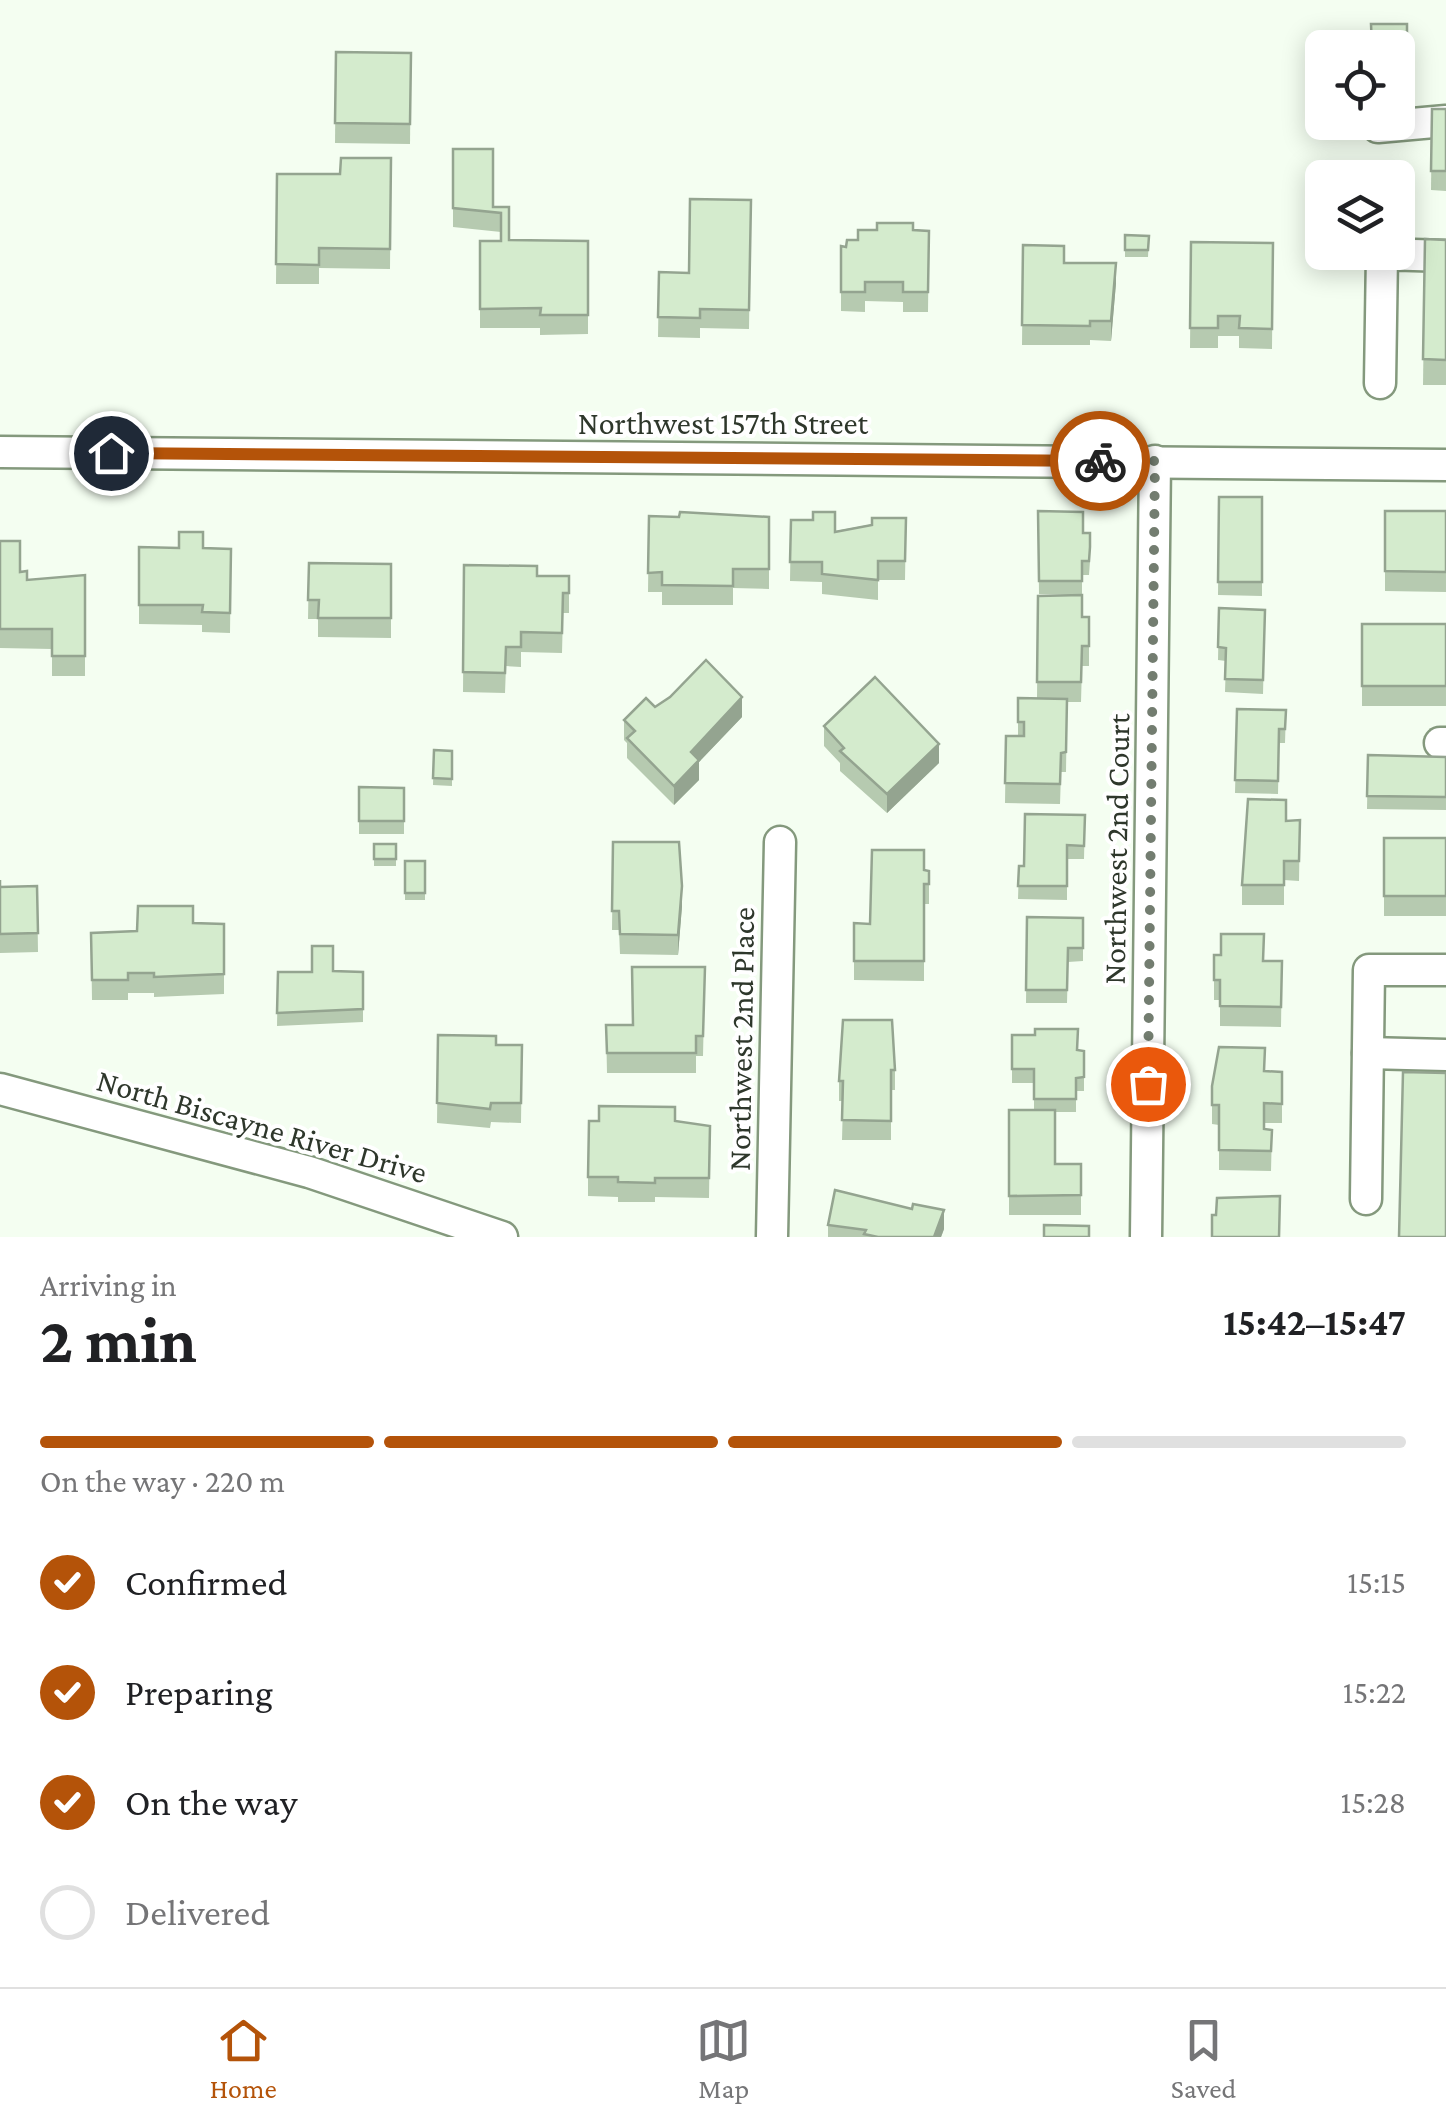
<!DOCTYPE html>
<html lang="en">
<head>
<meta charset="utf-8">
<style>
	:root { --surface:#fff; --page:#f2f2f2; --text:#202124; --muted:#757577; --line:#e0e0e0; --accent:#b45309 }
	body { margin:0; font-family:"Crimson Pro",serif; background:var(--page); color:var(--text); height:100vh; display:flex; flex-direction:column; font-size:38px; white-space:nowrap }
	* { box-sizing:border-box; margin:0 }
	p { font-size:32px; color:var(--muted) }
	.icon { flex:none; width:55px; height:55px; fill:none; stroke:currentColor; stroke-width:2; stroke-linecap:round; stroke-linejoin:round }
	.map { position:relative; height:1237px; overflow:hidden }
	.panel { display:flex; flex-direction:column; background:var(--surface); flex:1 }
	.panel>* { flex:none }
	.fabs { position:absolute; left:1305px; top:30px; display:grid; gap:20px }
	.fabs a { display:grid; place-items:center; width:110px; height:110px; border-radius:15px; background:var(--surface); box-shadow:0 5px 25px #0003; font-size:50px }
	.pin { position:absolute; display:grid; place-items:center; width:85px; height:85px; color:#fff; margin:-42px; border:5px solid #fff; border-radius:50%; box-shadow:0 2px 10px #0007 }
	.courier { position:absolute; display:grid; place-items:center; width:100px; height:100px; margin:-50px; border:8px solid #b45309; border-radius:50%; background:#fff; color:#222; box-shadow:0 2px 12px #0007 }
	.head em { font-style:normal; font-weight:700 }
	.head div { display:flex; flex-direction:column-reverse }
	.head { display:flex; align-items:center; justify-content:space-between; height:170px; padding:0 40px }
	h1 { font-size:65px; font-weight:700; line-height:75px }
	.bar { display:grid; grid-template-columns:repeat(4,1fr); gap:15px 10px; align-content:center; height:120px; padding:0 40px }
	.bar i { height:12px; border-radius:8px; background:var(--line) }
	.bar .current { background:var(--accent) }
	.bar p { grid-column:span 4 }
	ol { padding:0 40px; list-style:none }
	li { display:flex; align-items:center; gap:30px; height:110px }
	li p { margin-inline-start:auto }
	li .icon { padding:10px; border-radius:50%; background:var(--accent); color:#fff; stroke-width:4 }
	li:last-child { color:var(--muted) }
	li i { width:55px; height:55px; border:5px solid var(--line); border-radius:50% }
	.menu { display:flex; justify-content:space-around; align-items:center; height:140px; border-top:2px solid var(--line); background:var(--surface); font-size:28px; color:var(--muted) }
	.menu a { display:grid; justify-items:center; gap:5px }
	.menu .current { color:var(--accent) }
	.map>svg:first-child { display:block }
</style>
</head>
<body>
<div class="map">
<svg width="1446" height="1237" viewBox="0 0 1446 1237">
	<rect width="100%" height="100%" fill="#f4fef1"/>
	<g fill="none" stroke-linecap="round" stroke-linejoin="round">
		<defs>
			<g id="minor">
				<path d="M1378,127L1446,121"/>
				<path d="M1380,383L1382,254L1446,256"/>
				<path d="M0,452L1446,465"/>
				<path d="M1440,743H1446"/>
				<path d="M1368,1053L1446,1055"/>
				<path d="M0,1089L309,1172L502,1237"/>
				<path d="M1366,1199L1369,970H1446"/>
				<path d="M772,1237L780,842"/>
				<path d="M1146,1237L1155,461"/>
			</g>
		</defs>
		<!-- minor casing -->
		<use href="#minor" stroke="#84997d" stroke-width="35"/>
		<!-- minor -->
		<use href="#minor" stroke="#fff" stroke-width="30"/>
	</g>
	<!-- wall -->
	<g fill="#b6cab0">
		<path d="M1371,24H1407V108H1398V48H1372Z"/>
		<path d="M336,52L411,53L410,144L335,143Z"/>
		<path d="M1432,109H1446V191L1431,190Z"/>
		<path d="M453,149L493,207H509V240L588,241V334L540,335V328H480V241H501V232L453,227Z"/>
		<path d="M391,158L390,269L319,268V284H276L277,174H340Z"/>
		<path d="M751,200L749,329L700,328V338L658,337L659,272L689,273Z"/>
		<path d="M913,230L929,231L928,312H903V302L865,301V312L841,311V246L846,247L858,240Z"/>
		<path d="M1125,235L1149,236L1148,257H1125Z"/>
		<path d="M1425,239L1446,240V385H1423Z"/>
		<path d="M1191,242L1273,243L1272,349L1239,348V336H1218V348H1190Z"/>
		<path d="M1023,245L1116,283L1111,341L1090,340V345H1022Z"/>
		<path d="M1219,497H1262V596L1218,595Z"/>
		<path d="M1038,511L1083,533L1090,561L1089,575H1082V595L1039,594Z"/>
		<path d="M1385,511H1446V592L1385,591Z"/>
		<path d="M649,516L769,517V589L733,588V605H662V592H648Z"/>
		<path d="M906,518L905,580H878V600L822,594V582L790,581L791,520L835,531Z"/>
		<path d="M0,541L27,580L85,575V676H52V649L0,648Z"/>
		<path d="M139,547L231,549L230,633L202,632V625L139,624Z"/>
		<path d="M309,563L391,564V638L318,637V619H308Z"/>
		<path d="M464,565L537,576H569V613H563L562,653L521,652V667L506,666L505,693L463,692Z"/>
		<path d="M1038,596L1082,617H1089V666H1082L1081,702H1067L1066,772H1061L1060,804L1005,803L1006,736H1018V698H1037Z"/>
		<path d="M1219,608L1265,610L1263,694L1225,692L1226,661L1218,660Z"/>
		<rect x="1362" y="624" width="84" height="82"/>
		<path d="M655,707L742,717L699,762V780L674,805L627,758V743L624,740V720Z"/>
		<path d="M1237,709L1286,710L1285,743H1279L1278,794L1235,793Z"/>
		<path d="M824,726L939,763L887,813L840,771V763L824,746Z"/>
		<path d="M434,750L452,751V786L433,785Z"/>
		<path d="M1368,755L1446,757V810L1367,809Z"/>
		<path d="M359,787L404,788V834H359Z"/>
		<path d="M1085,815L1084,859H1067V900L1018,899L1019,866H1024Z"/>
		<path d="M1300,820L1299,881L1284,880V905H1242V885L1286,821Z"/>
		<rect x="1384" y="838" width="62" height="78"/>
		<path d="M613,842L682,906L678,955L620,954L619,930H612Z"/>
		<rect x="374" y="844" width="22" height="22"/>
		<rect x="405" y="861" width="20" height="39"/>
		<path d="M924,870L929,871V904H924V981L854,980V923L870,924Z"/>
		<path d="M0,880V887L37,886L38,952L0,953Z"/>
		<path d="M1027,917L1083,918V961L1068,962L1067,1003H1026Z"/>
		<path d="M193,923L224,924V994L154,997V993H128V1000H92L91,933L137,931Z"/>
		<path d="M1263,961H1282L1281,1027L1220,1026V1000H1214V968Z"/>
		<path d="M705,967L703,1056H696V1073H607L606,1025H633Z"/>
		<path d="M278,972H363V1022L277,1026Z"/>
		<path d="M843,1020L895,1070V1090H891V1140H842L843,1101H839V1081Z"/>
		<path d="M438,1035L496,1045H522L521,1123L491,1122L490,1128L437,1123Z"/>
		<path d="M1012,1035L1084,1051V1091H1076V1112H1055V1164H1081V1215H1009V1110H1034V1083H1012Z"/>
		<path d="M1265,1071L1282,1072V1123H1264V1129L1272,1130L1271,1171L1219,1170V1125L1212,1124V1086Z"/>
		<path d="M675,1121L710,1126L709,1198L655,1197V1202H618V1197L588,1196V1177Z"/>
		<path d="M828,1225L944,1229L941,1237H828Z"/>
	</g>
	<!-- shaded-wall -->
	<g fill="#94a490">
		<path d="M1116,263V283L1111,341V321Z"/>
		<path d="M742,697V717L699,762V780L674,805V786L691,752Z"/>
		<path d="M939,744V763L887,813V794Z"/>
		<path d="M682,886V906L678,955V935Z"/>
		<path d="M944,1210V1229L941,1237H934Z"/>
	</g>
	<!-- building -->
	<g fill="#d4ebcd" stroke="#94a490" stroke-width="2.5">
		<path d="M1371,24H1407V95H1398V48H1372Z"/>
		<path d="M336,52L411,53L410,124L335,123Z"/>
		<path d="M1432,109H1446V171H1431Z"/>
		<path d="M453,149H493V207H509V240L588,241V315H540L541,308L480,309V241H501V213L453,208Z"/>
		<path d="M341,158H391L390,249L319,248V265L276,264L277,174H340Z"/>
		<path d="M690,199L751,200L749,310L700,309V318L658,317L659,272L689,273Z"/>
		<path d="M877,223H913V230L929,231L928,292H903V282H865V292H841V246L846,247L847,240H858V230H877Z"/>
		<path d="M1125,235L1149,236L1148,250H1125Z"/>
		<path d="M1425,239L1446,240V360L1423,359Z"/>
		<path d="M1191,242L1273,243L1272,329L1239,328L1240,316H1218V328H1190Z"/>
		<path d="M1023,245L1064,246V263H1116L1111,321H1090V326L1022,325Z"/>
		<path d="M1219,497H1262V582H1218Z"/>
		<path d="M1038,511L1083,512V533H1090V547L1089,561H1082V581H1039Z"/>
		<path d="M1385,511H1446V572L1385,571Z"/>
		<path d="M680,512L769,517V569H733V586L662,585V572L648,573L649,516L679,517Z"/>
		<path d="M813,512H835V532L872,525V518H906L905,561H878V580L822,574V562H790L791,520H813Z"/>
		<path d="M179,532H203V548L231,549L230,613L202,612L203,605H139V547L179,548Z"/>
		<path d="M0,541H20V572L27,571V580L85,575V656H52V629H0Z"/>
		<path d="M309,563L391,564V618H318L319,600H308Z"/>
		<path d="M464,565L537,566V576H569V593H563L562,633L521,632V647H506L505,673L463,672Z"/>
		<path d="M1082,595V617H1089V646H1082L1081,682H1037L1038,596Z"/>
		<path d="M1219,608L1265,610L1263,680L1225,679L1226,648L1218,647Z"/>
		<rect x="1362" y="624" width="84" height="62"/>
		<path d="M706,660L742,697L691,752L699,760L674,786L627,738L635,731L624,720L646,698L655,707L670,697Z"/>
		<path d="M875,677L939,744L887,794L840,751L844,748L824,726Z"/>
		<path d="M1018,698L1067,699L1066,752L1061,753L1060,784L1005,783L1006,736H1024V722H1018Z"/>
		<path d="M1237,709L1286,710L1285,729H1279L1278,781L1235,780Z"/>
		<path d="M434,750L452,751V779L433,778Z"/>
		<path d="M1368,755L1446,757V797L1367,796Z"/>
		<path d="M359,787L404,788V821H359Z"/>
		<path d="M1248,799L1286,800V821L1300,820L1299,861H1284V885H1242Z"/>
		<path d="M1025,814L1085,815L1084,846L1067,845V886H1018L1019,866H1024Z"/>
		<rect x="1384" y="838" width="62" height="58"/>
		<path d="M613,842H679L682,886L678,935L620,934L619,911H612Z"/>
		<rect x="374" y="844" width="22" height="15"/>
		<path d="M872,850H924V870L929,871V884H924V961H854V923L870,924Z"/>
		<rect x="405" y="861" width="20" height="32"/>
		<path d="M0,880V887L37,886L38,933L0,934Z"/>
		<path d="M138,906H193V923L224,924V974L154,977V973H128V980H92L91,933L137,931Z"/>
		<path d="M1027,917L1083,918V948H1068L1067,990H1026Z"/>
		<path d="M1221,934H1264L1263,961H1282L1281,1007L1220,1006V980H1214V955H1221Z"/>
		<path d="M312,946H333V971L363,972V1009L277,1013L278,972H312Z"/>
		<path d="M632,967H705L703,1036H696V1053H607L606,1025H633Z"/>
		<path d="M843,1020H892L895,1070H891V1121L842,1120L843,1081H839Z"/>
		<path d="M1035,1029H1078L1077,1050L1084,1051V1077L1076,1078V1099H1034V1069H1012V1035H1035Z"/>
		<path d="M438,1035L496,1036V1045H522L521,1103H491L490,1109L437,1103Z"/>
		<path d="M1219,1047L1265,1048L1264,1071L1282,1072V1104L1264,1103V1129L1272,1130L1271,1151L1219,1150V1105H1212V1086Z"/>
		<path d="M1403,1072L1446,1073V1237H1399Z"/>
		<path d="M599,1106L675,1107V1121L710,1126L709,1178H655V1183L618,1182V1177H588L589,1121H599Z"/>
		<path d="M1009,1110H1055V1164H1081V1195L1009,1196Z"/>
		<path d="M835,1190L912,1209L913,1204L944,1210L934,1237H878L864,1234L866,1230L828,1225Z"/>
		<path d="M1280,1196L1279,1237H1212V1215H1216L1217,1198Z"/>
		<path d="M1044,1225L1089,1226V1237H1044Z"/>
	</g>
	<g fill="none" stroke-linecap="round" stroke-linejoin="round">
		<!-- done -->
		<path stroke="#737d70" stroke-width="10" stroke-dasharray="0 18" d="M1100,461H1155L1148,1084"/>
		<!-- route -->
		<path stroke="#b45309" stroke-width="12" d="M111,453L1100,461"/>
	</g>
	<g text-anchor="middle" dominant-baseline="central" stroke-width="8" stroke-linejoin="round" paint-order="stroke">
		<!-- street labels -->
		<g font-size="32" fill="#2e372b" stroke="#fff">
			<text x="723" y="423">Northwest 157th Street</text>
			<text transform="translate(1116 849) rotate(-89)">Northwest 2nd Court</text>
			<text transform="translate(741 1039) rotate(-89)">Northwest 2nd Place</text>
			<text transform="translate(262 1126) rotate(16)">North Biscayne River Drive</text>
		</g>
	</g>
</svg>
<div class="fabs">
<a><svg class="icon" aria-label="locate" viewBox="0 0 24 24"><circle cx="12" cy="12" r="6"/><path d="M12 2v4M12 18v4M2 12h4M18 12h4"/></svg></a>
<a><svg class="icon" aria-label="layers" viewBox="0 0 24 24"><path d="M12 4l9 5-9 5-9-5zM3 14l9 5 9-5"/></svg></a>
</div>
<div class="pin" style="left:1148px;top:1084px;background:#ea580c"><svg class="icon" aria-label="bag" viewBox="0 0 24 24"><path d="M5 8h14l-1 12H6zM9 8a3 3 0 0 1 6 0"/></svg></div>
<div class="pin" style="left:111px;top:453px;background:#1f2937"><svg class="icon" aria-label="home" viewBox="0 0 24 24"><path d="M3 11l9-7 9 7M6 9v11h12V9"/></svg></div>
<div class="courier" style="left:1100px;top:461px"><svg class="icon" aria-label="bike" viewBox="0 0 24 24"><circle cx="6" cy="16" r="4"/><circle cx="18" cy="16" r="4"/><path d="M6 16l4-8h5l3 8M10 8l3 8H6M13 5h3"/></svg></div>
</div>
<section class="panel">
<div class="head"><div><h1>2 min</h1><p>Arriving in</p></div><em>15:42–15:47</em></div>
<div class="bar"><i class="current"></i><i class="current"></i><i class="current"></i><i></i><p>On the way · 220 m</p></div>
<ol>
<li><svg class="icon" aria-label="check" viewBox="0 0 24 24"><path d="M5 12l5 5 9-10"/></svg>Confirmed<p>15:15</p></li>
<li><svg class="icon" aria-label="check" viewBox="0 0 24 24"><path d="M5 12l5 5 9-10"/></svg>Preparing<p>15:22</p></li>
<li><svg class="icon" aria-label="check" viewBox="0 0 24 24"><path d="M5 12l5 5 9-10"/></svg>On the way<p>15:28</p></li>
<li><i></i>Delivered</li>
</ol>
</section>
<nav class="menu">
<a class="current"><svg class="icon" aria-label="home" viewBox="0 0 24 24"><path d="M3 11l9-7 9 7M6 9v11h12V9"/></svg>Home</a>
<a><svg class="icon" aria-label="map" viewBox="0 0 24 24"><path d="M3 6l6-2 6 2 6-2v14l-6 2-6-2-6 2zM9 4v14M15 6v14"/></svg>Map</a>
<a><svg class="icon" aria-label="saved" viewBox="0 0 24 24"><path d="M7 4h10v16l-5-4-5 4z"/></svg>Saved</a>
</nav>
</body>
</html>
